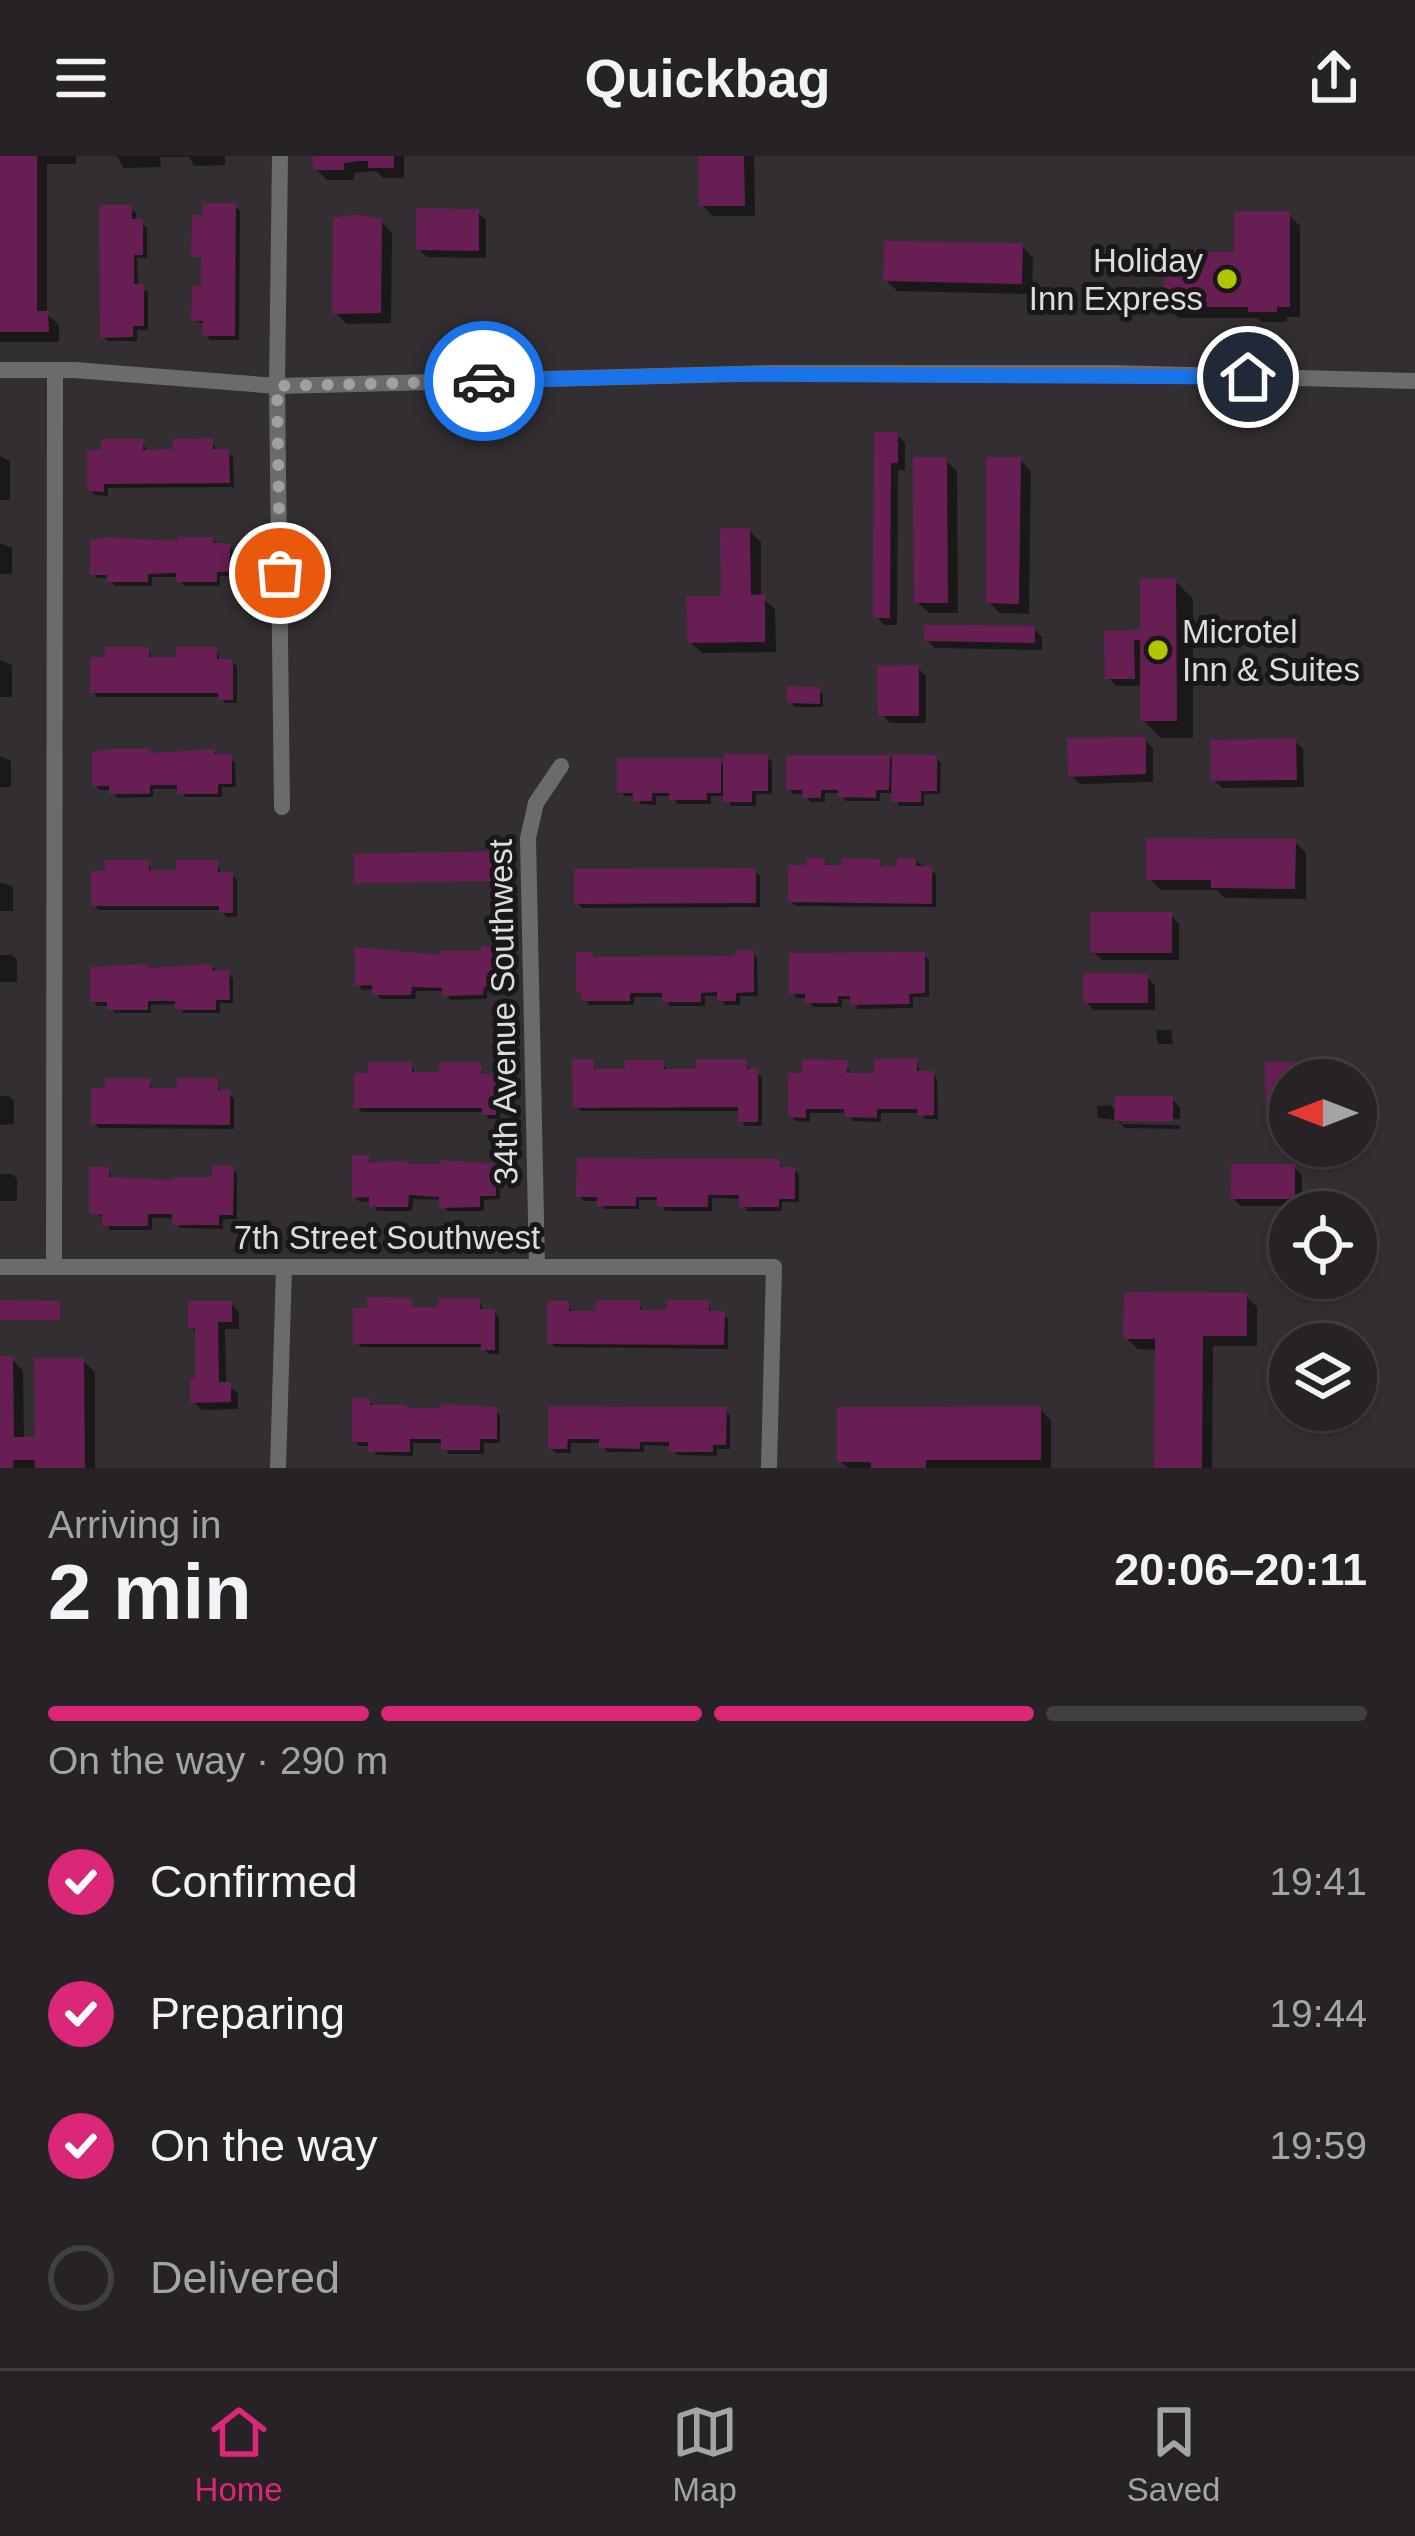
<!DOCTYPE html>
<html lang="en">
<head>
<meta charset="utf-8">
<style>
	:root { --surface:#262225; --page:#2e2a2d; --text:#f1f3f6; --muted:#a4a4a7; --line:#423f42; --accent:#db2777 }
	body { margin:0; font-family:Arial,sans-serif; background:var(--page); color:var(--text); height:100vh; display:flex; flex-direction:column; font-size:45px; white-space:nowrap }
	* { box-sizing:border-box; margin:0 }
	p { font-size:39px; color:var(--muted) }
	.icon { flex:none; width:66px; height:66px; fill:none; stroke:currentColor; stroke-width:2; stroke-linecap:round; stroke-linejoin:round }
	.map { position:relative; height:1312px; overflow:hidden }
	.panel { display:flex; flex-direction:column; background:var(--surface); flex:1 }
	.panel>* { flex:none }
	.needle { width:78px; rotate:270deg }
	.controls { position:absolute; left:1269px; top:903px; display:grid; gap:24px }
	.controls a { display:grid; place-items:center; width:108px; height:108px; border-radius:50%; background:var(--surface); box-shadow:0 3px 9px #0004,0 0 0 3px var(--line); font-size:60px }
	.pin { position:absolute; display:grid; place-items:center; width:102px; height:102px; color:#fff; margin:-51px; border:6px solid #fff; border-radius:50%; box-shadow:0 3px 12px #0007 }
	.courier { position:absolute; display:grid; place-items:center; width:120px; height:120px; margin:-60px; border:9px solid #1a73e8; border-radius:50%; background:#fff; color:#222; box-shadow:0 3px 15px #0007 }
	.overview em { font-style:normal; font-weight:700 }
	.overview div { display:flex; flex-direction:column-reverse }
	.overview { display:flex; align-items:center; justify-content:space-between; height:204px; padding:0 48px }
	h1 { font-size:78px; font-weight:700; line-height:90px }
	.bar { display:grid; grid-template-columns:repeat(4,1fr); gap:18px 12px; align-content:center; height:144px; padding:0 48px }
	.bar i { height:15px; border-radius:9px; background:var(--line) }
	.bar .current { background:var(--accent) }
	.bar p { grid-column:span 4 }
	ol { padding:0 48px; list-style:none }
	li { display:flex; align-items:center; gap:36px; height:132px }
	li p { margin-inline-start:auto }
	li .icon { padding:12px; border-radius:50%; background:var(--accent); color:#fff; stroke-width:4 }
	li:last-child { color:var(--muted) }
	li i { width:66px; height:66px; border:6px solid var(--line); border-radius:50% }
	header { display:flex; justify-content:space-between; align-items:center; height:156px; padding:0 48px; background:var(--surface); font-size:54px; font-weight:700 }
	.dock { display:flex; justify-content:space-around; align-items:center; height:168px; border-top:3px solid var(--line); background:var(--surface); font-size:33px; color:var(--muted) }
	.dock a { display:grid; justify-items:center; gap:6px }
	.dock .current { color:var(--accent) }
	.map>svg:first-child { display:block }
</style>
</head>
<body>
<header><svg class="icon" aria-label="menu" viewBox="0 0 24 24"><path d="M4 6h16M4 12h16M4 18h16"/></svg>Quickbag<svg class="icon" aria-label="share" viewBox="0 0 24 24"><path d="M12 15V3M7 8l5-5 5 5M5 13v7h14v-7"/></svg></header>
<div class="map">
<svg width="1415" height="1312" viewBox="0 0 1415 1312">
	<rect width="100%" height="100%" fill="#332e31"/>
	<!-- shadow -->
	<g fill="#0007">
		<path d="M0,0H76V8H47V158L59,169V186H0Z"/>
		<path d="M111,0H225V9L194,10L189,1H160L161,11L123,12L118,1Z"/>
		<path d="M316,0H404V22H383L376,15L354,17V24H327L316,13Z"/>
		<path d="M701,0H754L755,60H713L702,49Z"/>
		<path d="M235,50L240,55L239,184H210L206,179V169L194,164L204,133V104L194,99Z"/>
		<path d="M131,52L136,57V66L147,71V102H137L138,131L148,136V174H137V185H108L103,180Z"/>
		<path d="M477,56L486,64V102L427,101L419,93Z"/>
		<path d="M1288,58L1300,70V161H1287V166H1262L1258,162H1179L1167,150Z"/>
		<path d="M381,66L392,77L391,167L347,168L335,157Z"/>
		<path d="M1022,90L1033,102L1032,138L897,135L886,124Z"/>
		<path d="M877,279H897L905,287V314H898L897,469H884L876,460Z"/>
		<path d="M212,285L217,296H228L233,301L234,331L108,332V340L95,339L90,334L143,286L147,297L176,296Z"/>
		<path d="M0,300L10,305V344H0Z"/>
		<path d="M945,304L957,315L958,457H929L917,446Z"/>
		<path d="M1020,304L1031,315L1029,458L1000,457L989,446Z"/>
		<path d="M749,375L761,386V441L775,453L776,496L702,497L690,486L724,443Z"/>
		<path d="M212,384L234,394V420H220V430H184L179,421H152V430H115L110,422H98L93,417L181,388Z"/>
		<path d="M0,387L12,392V418H0Z"/>
		<path d="M1175,425L1193,443V582H1161L1143,564V530H1116L1108,521L1107,478L1143,483Z"/>
		<path d="M1034,473L1042,481V494L935,492L927,484Z"/>
		<path d="M148,494L153,504H179L216,494L221,506H232L237,510V547H226L220,541H98L93,536Z"/>
		<path d="M0,504L12,509V541H0Z"/>
		<path d="M918,512L926,520V567H890L881,558Z"/>
		<path d="M818,534L823,539V551H795L790,546Z"/>
		<path d="M1145,584L1153,592V626L1080,628L1071,619Z"/>
		<path d="M1295,585L1303,593L1304,631L1222,632L1214,624Z"/>
		<path d="M213,596L235,606L236,631H222V641H185L180,633H153V641L117,642L112,634H100L95,629Z"/>
		<path d="M0,600L11,605V631H0Z"/>
		<path d="M767,601L772,606V638H756V650H731L726,640H711V648H677L672,640H656V649L641,648L636,640H625L620,635L719,605L726,612Z"/>
		<path d="M789,602H936L941,607L940,638H924V650H899L894,637H880V645H846L841,637H825V646H810L805,638H794L789,633Z"/>
		<path d="M1295,686L1306,697V743L1225,742L1217,734H1161L1149,722Z"/>
		<path d="M824,705L831,712L878,706L883,711L900,713L915,705L936,718V751L796,750L791,745L809,712Z"/>
		<path d="M148,707L153,717H179L217,707L221,719H232L237,724V761H227L220,754H99L94,749Z"/>
		<path d="M755,715L760,720V751L582,752L577,747Z"/>
		<path d="M0,726L13,731V755H0Z"/>
		<path d="M1171,759L1179,768V804H1102L1093,796Z"/>
		<path d="M498,794L503,799V834L487,835V843L450,844L445,835H416L415,843H380L375,833L363,834L358,829L443,802Z"/>
		<path d="M752,797L757,802L758,840H740V849H725L720,840H705V850H670L665,841H634V849H589L579,835L592,799L596,804L738,803Z"/>
		<path d="M0,799H12L17,804V826H0Z"/>
		<path d="M924,799L929,804V841H913V852L858,853L853,843H842V851H813L808,842H797L792,837Z"/>
		<path d="M211,811L233,822V847H220V857H183L178,848L151,849V857H115L110,850H98L93,845Z"/>
		<path d="M1147,821L1155,830V854H1094L1086,846Z"/>
		<path d="M1156,874H1171L1173,888H1158Z"/>
		<path d="M916,905L921,918H932L937,923L938,963H926L921,957H881V966L853,965L848,957H810V966L796,965L791,960L846,907L851,920H877Z"/>
		<path d="M592,906L597,916H628L663,907L668,916H699L745,906L751,916L762,921V970H746L741,965V955H581L576,950Z"/>
		<path d="M411,909L416,919H442L479,909L484,921H495L500,926V963H490L483,956H362L357,951Z"/>
		<path d="M1291,909L1299,917V924H1290V976H1277L1269,968Z"/>
		<path d="M149,925L153,935H180L216,925L221,937L234,942V973L99,972L94,967Z"/>
		<path d="M0,940H9L14,945V968L0,969Z"/>
		<path d="M1172,943L1180,952V963L1121,962V968L1180,969V973L1125,972L1117,964L1098,962L1097,950L1110,949L1117,956Z"/>
		<path d="M368,1002L374,1009L495,1011L500,1016V1043L484,1044V1055H447L442,1044L413,1043L412,1055H377L372,1045L360,1046L355,1041Z"/>
		<path d="M779,1006L784,1014H794L799,1019V1046H782V1055H747L742,1043L712,1042V1055H665L660,1044H639V1053H605L600,1045H584L579,1040Z"/>
		<path d="M1294,1011L1302,1019V1050H1241L1233,1042Z"/>
		<path d="M232,1013L237,1018V1063H223V1073L180,1072L175,1062H152V1074H110L105,1062L92,1057L108,1014L113,1024H215Z"/>
		<path d="M0,1018H12L17,1023V1045H0Z"/>
		<path d="M1246,1140L1257,1151V1190H1213L1212,1312H1157L1158,1194L1138,1193L1126,1182Z"/>
		<path d="M410,1145L415,1154H441L479,1145L484,1156H494L499,1161V1198H489L482,1191H361L356,1186L370,1155Z"/>
		<path d="M639,1147L643,1157H670L708,1147L712,1158H723L728,1163V1193L555,1191L550,1186L568,1148L573,1158H599Z"/>
		<path d="M231,1148L239,1156V1173H225L226,1229L238,1237V1253L202,1254L193,1245L198,1226V1177L191,1171Z"/>
		<path d="M0,1203H12L23,1215L24,1284H38L83,1205L95,1216V1312H0Z"/>
		<path d="M369,1245L375,1252L410,1255L495,1254L500,1259V1287H484V1298H448L444,1287H413V1300L376,1299L371,1290H360L355,1285Z"/>
		<path d="M551,1253L725,1254L730,1259V1293H717V1300L677,1299L672,1290L644,1289V1296H607L602,1287H571V1297H556L551,1292Z"/>
		<path d="M1040,1253L1051,1265V1312H848L840,1305Z"/>
	</g>
	<!-- building -->
	<g fill="#671e52">
		<path d="M0,0H37V155H48L49,176H0Z"/>
		<path d="M313,0H394V12H368V5H359L344,7V14H313Z"/>
		<path d="M698,0H744L745,50H699Z"/>
		<path d="M203,47H236L235,180H202L203,165H191L192,130H201V101H191L192,59H203Z"/>
		<path d="M99,49H132V63H143V99H134V128H144V170H133V181L100,182Z"/>
		<path d="M416,52L479,53V95L416,94Z"/>
		<path d="M1234,55H1290V151H1277V156H1248V151H1164V96H1234Z"/>
		<path d="M356,58L382,63L381,157L332,158L333,62Z"/>
		<path d="M884,85L1023,87L1022,128L883,125Z"/>
		<path d="M874,276H898V307H891L890,462H873Z"/>
		<path d="M213,282V293H229L230,327L104,328V336L87,335V294H101V283H144L143,294L173,293L172,283Z"/>
		<path d="M913,301H947L948,447H914Z"/>
		<path d="M986,301H1021L1019,448L986,447Z"/>
		<path d="M720,372H750L751,439L765,438V486L687,487L686,440H721Z"/>
		<path d="M106,381L178,385V381H213V387H230V416H217V426H176V417L148,418V426H107V419H90V384Z"/>
		<path d="M1176,422L1177,565H1140V484H1134L1135,523H1105L1104,475L1140,474V423Z"/>
		<path d="M924,469L1035,470V487L924,485Z"/>
		<path d="M105,491H149V501H176V491H217V503H233V544H218V537H90V501H105Z"/>
		<path d="M919,509V560H878L877,510Z"/>
		<path d="M787,530L820,531V548L787,547Z"/>
		<path d="M1146,581V618L1068,621L1067,582Z"/>
		<path d="M1296,582L1297,624L1211,625L1210,584Z"/>
		<path d="M108,593H150V597L214,593V598H232V628H218V638H177V629H150V638H109V630H92V596Z"/>
		<path d="M723,598H768V635H752V646H723Z"/>
		<path d="M892,598L937,599V635H921V646H891Z"/>
		<path d="M786,599H890L889,634H876V642L838,641V634H821V642H802V634H786Z"/>
		<path d="M617,602H721V637H707V644H669V637H652V645H633V637H617Z"/>
		<path d="M1146,682L1296,683L1295,733L1211,732V724H1146Z"/>
		<path d="M501,695V725L354,727V698Z"/>
		<path d="M806,702H825V709H842V702L880,703V710H897V702H916V710H932V748L788,746V709H806Z"/>
		<path d="M105,704H149V714H176V704H218V716H233V757H219V750H91V715H105Z"/>
		<path d="M756,712V747L574,748V713Z"/>
		<rect x="1090" y="756" width="82" height="41"/>
		<path d="M481,790L499,791V830L484,831L483,839L442,840V832L412,831L411,839H372V829L355,830V791L440,799V795H481Z"/>
		<path d="M735,794H754V836L736,837V845H717V836L701,837V846H662V837H630V845H581V836H576V796H593V801L735,800Z"/>
		<path d="M925,796V837L909,838L910,848L850,849V840H838V847H805V838H789V797Z"/>
		<path d="M148,808V812L212,808V814H229L230,844H216V854H175V845H148V854H107V846H90V811Z"/>
		<path d="M1083,817L1148,818V847H1083Z"/>
		<path d="M917,902V915H934V959L918,960L917,953H877V962L845,961L844,953H806V962L788,961V917H802V903L848,904L847,917H874V903Z"/>
		<path d="M572,903H594V913H625V904H664V913H696V903H747V913H758V966H738V951L573,952Z"/>
		<path d="M368,906H412V916H439V906H481V918H496V959H482V952H354V917H368Z"/>
		<path d="M1265,906H1292L1290,969H1266Z"/>
		<path d="M105,922H150V932H177V922H218V934H230V969L91,968V932H105Z"/>
		<path d="M1115,940H1173V966L1114,965Z"/>
		<path d="M352,999H369V1006L407,1005L408,1008H440V1004L496,1008V1040H480V1051L439,1052V1041L409,1039L408,1051H369V1041L352,1042Z"/>
		<path d="M577,1002L780,1003V1011H795V1043H779V1051H739V1039H708V1051H657V1041H636V1050H597V1041H576Z"/>
		<path d="M1231,1008H1295V1043H1230Z"/>
		<path d="M212,1009L234,1010L233,1059H219V1069H172V1058H148V1070H102V1059L89,1058V1011H109V1021L174,1024V1021H212Z"/>
		<path d="M1124,1136L1247,1137V1180H1203L1202,1312H1154L1155,1183H1123Z"/>
		<path d="M367,1141L412,1142V1151H438V1142H480V1153H495V1194H481V1188H353V1152H367Z"/>
		<path d="M0,1144L60,1145V1164H0Z"/>
		<path d="M596,1144H640V1154H667V1144H709V1155H725L724,1189L547,1188V1145H569V1155H596Z"/>
		<path d="M188,1145H232V1166H218L219,1226H231V1246L190,1247V1223H195V1172H188Z"/>
		<path d="M0,1200H13L14,1281H35L34,1202H84L85,1312H35V1304H13V1312H0Z"/>
		<path d="M352,1242H370V1249H407V1252H441V1248L497,1251V1283H480V1294H441V1283H410V1296H368V1286H352Z"/>
		<path d="M548,1250L727,1251L726,1289H713V1296H669V1286H640V1293L599,1292V1283H568L567,1293H548Z"/>
		<path d="M1041,1250V1304H926V1312H871V1306H837V1251Z"/>
	</g>
	<g fill="none" stroke-linecap="round" stroke-linejoin="round">
		<!-- minor -->
		<g stroke="#6b6c69" stroke-width="16">
			<path d="M280,0L277,230L282,651"/>
			<path d="M0,214H74L277,230L774,217H1114L1415,225"/>
			<path d="M537,1110L528,682L536,647L561,610"/>
			<path d="M0,1111H774L769,1312"/>
			<path d="M54,1111L55,214"/>
			<path d="M278,1312L284,1112"/>
		</g>
	</g>
	<g fill="none" stroke-linecap="round" stroke-linejoin="round">
		<!-- done -->
		<path stroke="#a39fa1" stroke-width="12" stroke-dasharray="0 21.6" d="M280,417L277,230L484,225"/>
		<!-- route -->
		<path stroke="#1a73e8" stroke-width="15" d="M484,225L737,218L1248,221"/>
	</g>
	<!-- markers -->
	<g fill="#b1c500" stroke="#191718" stroke-width="4.5">
		<circle cx="1227" cy="123" r="12"/>
		<circle cx="1158" cy="494" r="12"/>
	</g>
	<g text-anchor="middle" dominant-baseline="central" stroke-width="10" stroke-linejoin="round" paint-order="stroke">
		<!-- poi labels -->
		<g font-size="33" fill="#dfdcde" stroke="#191718" text-anchor="end">
			<text x="1203" y="104">Holiday<tspan x="1203" dy="38">Inn Express</tspan></text>
			<text x="1182" y="475" text-anchor="start">Microtel<tspan x="1182" dy="38">Inn &amp; Suites</tspan></text>
		</g>
		<!-- street labels -->
		<g font-size="33" fill="#dfdcde" stroke="#191718">
			<text transform="translate(503 856) rotate(-91)">34th Avenue Southwest</text>
			<text x="387" y="1081">7th Street Southwest</text>
		</g>
	</g>
</svg>
<div class="controls">
<a><svg class="needle" viewBox="-14 -14 28 28"><path d="M0-13l5 13h-10z" fill="#e53935"/><path d="M0 13l5-13h-10z" fill="#a4a4a7"/></svg></a>
<a><svg class="icon" aria-label="locate" viewBox="0 0 24 24"><circle cx="12" cy="12" r="6"/><path d="M12 2v4M12 18v4M2 12h4M18 12h4"/></svg></a>
<a><svg class="icon" aria-label="layers" viewBox="0 0 24 24"><path d="M12 4l9 5-9 5-9-5zM3 14l9 5 9-5"/></svg></a>
</div>
<div class="pin" style="left:280px;top:417px;background:#ea580c"><svg class="icon" aria-label="bag" viewBox="0 0 24 24"><path d="M5 8h14l-1 12H6zM9 8a3 3 0 0 1 6 0"/></svg></div>
<div class="pin" style="left:1248px;top:221px;background:#1f2937"><svg class="icon" aria-label="home" viewBox="0 0 24 24"><path d="M3 11l9-7 9 7M6 9v11h12V9"/></svg></div>
<div class="courier" style="left:484px;top:225px"><svg class="icon" aria-label="car" viewBox="0 0 24 24"><path d="M5 17H2v-5l4-1 3-4h7l3 4 3 1v5h-3M9 17h6M6 11h13"/><circle cx="7" cy="17" r="2"/><circle cx="17" cy="17" r="2"/></svg></div>
</div>
<section class="panel">
<div class="overview"><div><h1>2 min</h1><p>Arriving in</p></div><em>20:06–20:11</em></div>
<div class="bar"><i class="current"></i><i class="current"></i><i class="current"></i><i></i><p>On the way · 290 m</p></div>
<ol>
<li><svg class="icon" aria-label="check" viewBox="0 0 24 24"><path d="M5 12l5 5 9-10"/></svg>Confirmed<p>19:41</p></li>
<li><svg class="icon" aria-label="check" viewBox="0 0 24 24"><path d="M5 12l5 5 9-10"/></svg>Preparing<p>19:44</p></li>
<li><svg class="icon" aria-label="check" viewBox="0 0 24 24"><path d="M5 12l5 5 9-10"/></svg>On the way<p>19:59</p></li>
<li><i></i>Delivered</li>
</ol>
</section>
<nav class="dock">
<a class="current"><svg class="icon" aria-label="home" viewBox="0 0 24 24"><path d="M3 11l9-7 9 7M6 9v11h12V9"/></svg>Home</a>
<a><svg class="icon" aria-label="map" viewBox="0 0 24 24"><path d="M3 6l6-2 6 2 6-2v14l-6 2-6-2-6 2zM9 4v14M15 6v14"/></svg>Map</a>
<a><svg class="icon" aria-label="saved" viewBox="0 0 24 24"><path d="M7 4h10v16l-5-4-5 4z"/></svg>Saved</a>
</nav>
</body>
</html>
